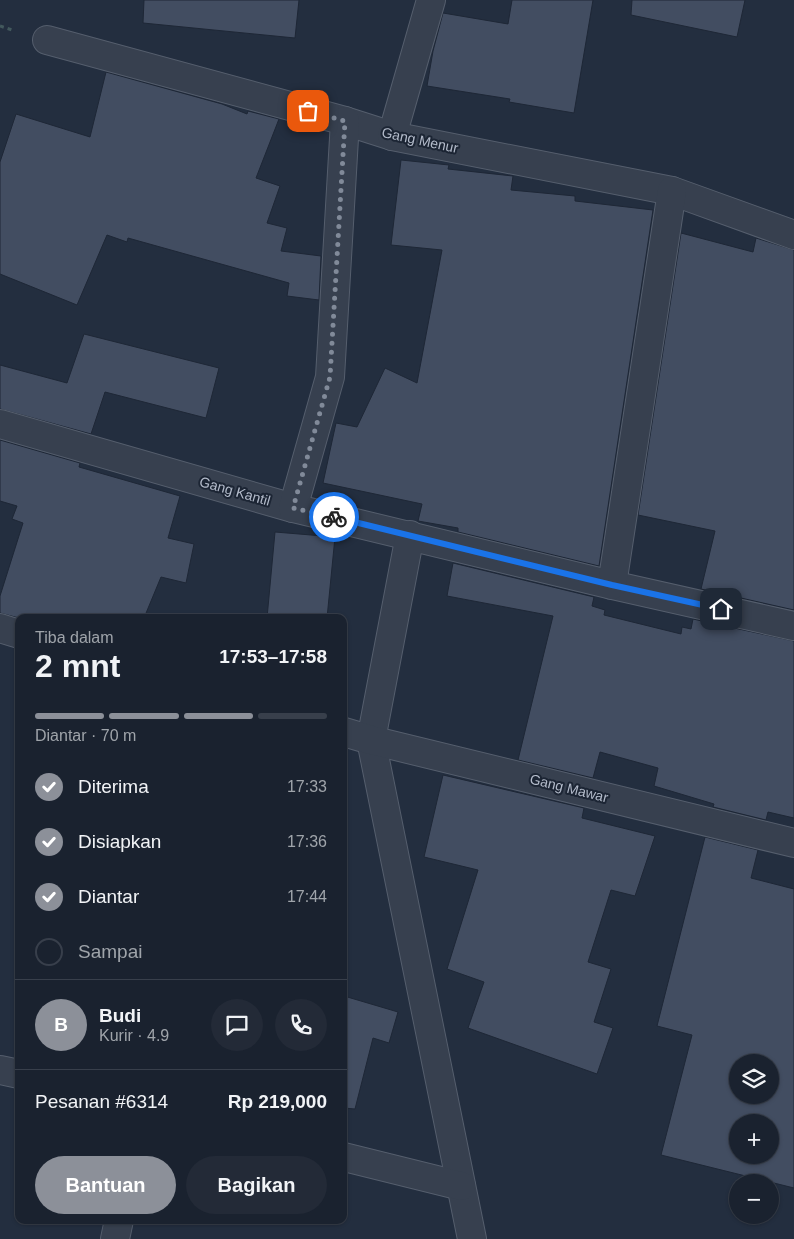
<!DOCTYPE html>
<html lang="id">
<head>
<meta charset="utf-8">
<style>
	:root { --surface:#1a222f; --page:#232a37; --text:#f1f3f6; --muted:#9fa4aa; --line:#383f4b; --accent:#8c9099 }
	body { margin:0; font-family:Helvetica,sans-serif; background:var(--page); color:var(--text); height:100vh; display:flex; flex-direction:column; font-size:19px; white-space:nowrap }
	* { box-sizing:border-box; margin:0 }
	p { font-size:16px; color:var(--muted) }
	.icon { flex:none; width:28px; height:28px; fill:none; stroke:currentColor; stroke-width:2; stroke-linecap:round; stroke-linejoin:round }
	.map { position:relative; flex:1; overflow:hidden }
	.panel { position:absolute; left:15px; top:614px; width:332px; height:610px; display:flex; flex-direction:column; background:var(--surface); border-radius:10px; box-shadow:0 1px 4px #0004,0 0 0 1px var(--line) }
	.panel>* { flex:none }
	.tools { position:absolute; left:729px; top:1054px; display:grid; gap:10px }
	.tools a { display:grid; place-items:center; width:50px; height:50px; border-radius:50%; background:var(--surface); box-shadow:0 1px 4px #0004,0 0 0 1px var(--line); font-size:25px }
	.pin { position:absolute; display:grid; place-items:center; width:42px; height:42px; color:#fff; margin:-21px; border-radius:10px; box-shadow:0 2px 8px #0006 }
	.courier { position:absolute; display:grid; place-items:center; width:50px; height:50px; margin:-25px; border:4px solid #1a73e8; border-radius:50%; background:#fff; color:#222; box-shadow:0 1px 6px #0007 }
	.summary em { font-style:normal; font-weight:600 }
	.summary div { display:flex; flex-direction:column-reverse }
	.summary { display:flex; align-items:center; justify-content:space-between; height:85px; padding:0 20px }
	h1 { font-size:32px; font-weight:600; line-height:38px }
	.bar { display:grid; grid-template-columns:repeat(4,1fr); gap:8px 5px; align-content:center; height:60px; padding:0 20px }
	.bar i { height:6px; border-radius:4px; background:var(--line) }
	.bar .active { background:var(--accent) }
	.bar p { grid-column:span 4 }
	.line { display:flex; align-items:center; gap:12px; padding:0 20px; border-top:1px solid var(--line) }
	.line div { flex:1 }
	.round { display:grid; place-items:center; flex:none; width:52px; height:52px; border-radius:26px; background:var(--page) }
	ol { padding:0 20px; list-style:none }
	li { display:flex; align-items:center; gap:15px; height:55px }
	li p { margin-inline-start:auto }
	li .icon { padding:5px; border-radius:50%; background:var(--accent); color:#fff; stroke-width:4 }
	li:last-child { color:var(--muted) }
	li i { width:28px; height:28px; border:2px solid var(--line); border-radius:50% }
	.cta { display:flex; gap:10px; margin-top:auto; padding:10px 20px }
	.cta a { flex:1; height:58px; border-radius:30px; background:var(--accent); color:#fff; font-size:20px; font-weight:600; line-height:58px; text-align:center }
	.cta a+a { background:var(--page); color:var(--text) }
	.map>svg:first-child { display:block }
</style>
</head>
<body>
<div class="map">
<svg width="794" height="1239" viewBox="0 0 794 1239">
	<rect width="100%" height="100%" fill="#232e3f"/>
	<!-- building -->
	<g fill="#424d61" stroke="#1e2736" fill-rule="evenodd">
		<path d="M144,0H299L295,38L143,23Z"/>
		<path d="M512,0H593L574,113L509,102L510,99L427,86L433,51L443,13L508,24Z"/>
		<path d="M632,0H745L737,37L631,15Z"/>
		<path d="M106,72L222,104L247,114L248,111L279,119L256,178L280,186L267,223L287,228L281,251L321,256L319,300L287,296L289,283L128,238L127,242L107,235L77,305L0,274V162L16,114L90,137Z"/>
		<path d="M401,160L449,165L448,169L513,176L511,190L575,196V201L653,210L599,566L458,532V528L418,521L422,504L323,483L336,423L357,427L385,368L417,383L442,250L391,245Z"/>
		<path d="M681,233L753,252L756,238L794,250V610L701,589L715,531L638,515Z"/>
		<path d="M84,334L219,368L206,418L105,392L91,434L0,409V365L67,383Z"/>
		<path d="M0,440L80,463L79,467L180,496L168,538L194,544L186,583L161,577L144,618H19L0,613V596L23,523L12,519L17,506L0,501Z"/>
		<path d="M275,532L335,537L327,618H267Z"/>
		<path d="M453,563L594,597L592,606L605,610L604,615L681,634L682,627L691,629L693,619L794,641V818L768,812L766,820L713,807L714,804L654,786L658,768L600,752L593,778L518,760L553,616L447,596Z"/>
		<path d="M443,775L584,808L582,818L655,836L635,896L611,890L588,962L611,969L594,1022L613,1028L597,1074L468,1028L484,982L447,969L478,870L424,857Z"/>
		<path d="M705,837L758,850L751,878L794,889V1188L661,1155L692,1035L657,1026ZM738,1062H770V1095H738ZM738,1122H770V1155H738Z"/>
		<path d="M344,996L398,1012L389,1043L373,1038L355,1109L344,1108Z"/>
	</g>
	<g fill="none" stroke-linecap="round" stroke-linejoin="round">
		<defs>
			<g id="minor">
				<path d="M47,40L345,121L392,136L672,191L794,235"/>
				<path d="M392,136L431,0"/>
				<path d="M0,424L293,508L612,585L794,626"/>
				<path d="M293,508L330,377L345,121"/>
				<path d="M410,535L371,740L472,1239"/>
				<path d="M612,585L672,191"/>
				<path d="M0,628L19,634"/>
				<path d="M344,732L371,740L794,843"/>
				<path d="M0,1070L19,1074"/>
				<path d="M344,1157L461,1186"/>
				<path d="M115,1239L119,1220"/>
			</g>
		</defs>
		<!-- minor casing -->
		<use href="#minor" stroke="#555e6d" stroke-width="30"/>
		<!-- path -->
		<path stroke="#43595d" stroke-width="3" stroke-dasharray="4 4" stroke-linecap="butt" d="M0,26L15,31"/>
		<!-- minor -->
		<use href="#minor" stroke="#37404f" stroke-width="28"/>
	</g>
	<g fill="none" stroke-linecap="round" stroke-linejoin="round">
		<!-- done -->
		<path stroke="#818a99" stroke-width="5" stroke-dasharray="0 9" d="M308,111L345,121L330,377L293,508L334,517"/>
		<!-- route -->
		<path stroke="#1a73e8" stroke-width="6" d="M334,517L612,585L721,609"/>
	</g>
	<g text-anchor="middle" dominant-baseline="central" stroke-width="4" stroke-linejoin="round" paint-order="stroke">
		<!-- street labels -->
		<g font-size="14" fill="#b3bbca" stroke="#1c2534">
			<text transform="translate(420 140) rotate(12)">Gang Menur</text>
			<text transform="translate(235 491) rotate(16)">Gang Kantil</text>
			<text transform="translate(569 788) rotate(14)">Gang Mawar</text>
		</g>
	</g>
</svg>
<div class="tools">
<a><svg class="icon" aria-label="layers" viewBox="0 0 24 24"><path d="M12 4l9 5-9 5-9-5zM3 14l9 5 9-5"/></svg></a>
<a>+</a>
<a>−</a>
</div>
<div class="pin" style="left:308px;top:111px;background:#ea580c"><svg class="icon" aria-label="bag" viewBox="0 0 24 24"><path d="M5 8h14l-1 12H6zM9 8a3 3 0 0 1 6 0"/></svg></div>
<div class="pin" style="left:721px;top:609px;background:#1f2937"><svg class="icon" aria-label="home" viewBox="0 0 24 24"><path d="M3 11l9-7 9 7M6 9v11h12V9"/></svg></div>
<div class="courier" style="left:334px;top:517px"><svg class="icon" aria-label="bike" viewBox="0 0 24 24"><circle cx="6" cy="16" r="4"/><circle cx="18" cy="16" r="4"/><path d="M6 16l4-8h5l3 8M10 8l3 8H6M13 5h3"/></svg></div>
<section class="panel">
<div class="summary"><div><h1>2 mnt</h1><p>Tiba dalam</p></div><em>17:53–17:58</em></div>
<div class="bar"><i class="active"></i><i class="active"></i><i class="active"></i><i></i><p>Diantar · 70 m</p></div>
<ol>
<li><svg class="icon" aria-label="check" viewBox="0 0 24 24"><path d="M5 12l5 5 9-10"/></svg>Diterima<p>17:33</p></li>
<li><svg class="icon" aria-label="check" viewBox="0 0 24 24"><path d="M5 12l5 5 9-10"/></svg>Disiapkan<p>17:36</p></li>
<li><svg class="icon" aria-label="check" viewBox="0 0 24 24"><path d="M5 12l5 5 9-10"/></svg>Diantar<p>17:44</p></li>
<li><i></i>Sampai</li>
</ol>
<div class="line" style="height:90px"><b class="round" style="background:var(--accent);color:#fff">B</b><div><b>Budi</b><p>Kurir · 4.9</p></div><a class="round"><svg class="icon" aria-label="chat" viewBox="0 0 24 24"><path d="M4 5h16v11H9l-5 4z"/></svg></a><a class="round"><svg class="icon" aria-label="phone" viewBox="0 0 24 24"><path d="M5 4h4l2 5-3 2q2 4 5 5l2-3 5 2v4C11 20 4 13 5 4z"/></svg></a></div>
<div class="line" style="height:65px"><div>Pesanan #6314</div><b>Rp 219,000</b></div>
<div class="cta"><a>Bantuan</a><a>Bagikan</a></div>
</section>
</div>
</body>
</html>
